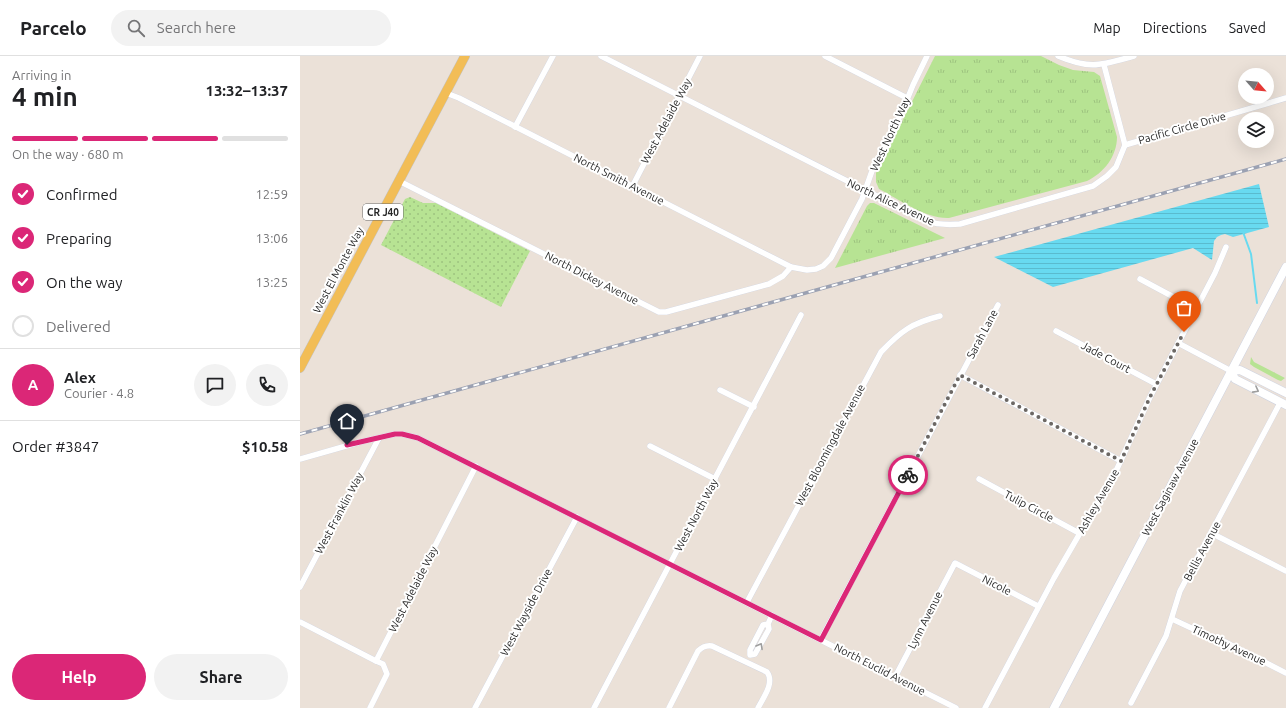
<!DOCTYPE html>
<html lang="en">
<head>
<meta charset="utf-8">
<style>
	:root { --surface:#fff; --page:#f2f2f2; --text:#202124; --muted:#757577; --line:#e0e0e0; --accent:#db2777 }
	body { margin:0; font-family:Ubuntu,sans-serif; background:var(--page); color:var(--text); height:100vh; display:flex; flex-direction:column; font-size:15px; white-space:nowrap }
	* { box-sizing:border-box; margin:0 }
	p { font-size:13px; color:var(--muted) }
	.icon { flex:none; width:22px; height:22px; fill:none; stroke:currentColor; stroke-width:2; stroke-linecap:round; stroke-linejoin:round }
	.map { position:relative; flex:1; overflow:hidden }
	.panel { display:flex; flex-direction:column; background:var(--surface); width:300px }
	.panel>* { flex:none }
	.needle { width:26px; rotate:117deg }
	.buttons { position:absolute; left:938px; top:12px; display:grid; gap:8px }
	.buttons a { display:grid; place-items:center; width:36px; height:36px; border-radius:50%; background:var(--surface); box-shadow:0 4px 16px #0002; font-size:20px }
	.pin { position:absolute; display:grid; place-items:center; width:34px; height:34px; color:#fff; margin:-41px -17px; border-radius:50% 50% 50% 0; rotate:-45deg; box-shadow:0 0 4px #0007 }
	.pin .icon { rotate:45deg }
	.courier { position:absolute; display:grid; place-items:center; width:40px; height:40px; margin:-20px; border:3px solid #db2777; border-radius:50%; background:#fff; color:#222; box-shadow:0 1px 5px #0007 }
	.summary em { font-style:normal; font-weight:600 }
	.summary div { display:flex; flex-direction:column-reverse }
	.summary { display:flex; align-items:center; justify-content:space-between; height:68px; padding:0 12px }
	h1 { font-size:26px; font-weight:600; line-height:30px }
	.bar { display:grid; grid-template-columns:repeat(4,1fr); gap:6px 4px; align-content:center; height:48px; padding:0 12px }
	.bar i { height:5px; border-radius:3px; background:var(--line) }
	.bar .current { background:var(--accent) }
	.bar p { grid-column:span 4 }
	.line { display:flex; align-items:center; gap:10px; padding:0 12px; border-top:1px solid var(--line) }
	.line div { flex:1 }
	.round { display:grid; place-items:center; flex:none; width:42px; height:42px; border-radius:21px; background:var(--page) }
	ol { padding:0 12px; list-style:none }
	li { display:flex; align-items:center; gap:12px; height:44px }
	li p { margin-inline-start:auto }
	li .icon { padding:4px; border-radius:50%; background:var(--accent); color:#fff; stroke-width:4 }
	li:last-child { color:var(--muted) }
	li i { width:22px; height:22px; border:2px solid var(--line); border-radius:50% }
	.button { display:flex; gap:8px; margin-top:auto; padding:8px 12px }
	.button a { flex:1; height:46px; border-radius:24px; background:var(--accent); color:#fff; font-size:16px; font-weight:600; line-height:46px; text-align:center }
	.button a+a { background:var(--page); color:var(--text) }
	header { display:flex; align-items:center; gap:24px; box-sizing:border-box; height:56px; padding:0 20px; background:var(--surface); border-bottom:1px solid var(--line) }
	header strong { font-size:19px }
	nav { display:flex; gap:22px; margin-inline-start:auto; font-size:14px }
	.search { width:280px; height:36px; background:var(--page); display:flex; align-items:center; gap:10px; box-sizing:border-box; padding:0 14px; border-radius:22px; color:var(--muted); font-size:15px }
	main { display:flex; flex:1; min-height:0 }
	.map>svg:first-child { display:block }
</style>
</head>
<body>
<header>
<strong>Parcelo</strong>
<div class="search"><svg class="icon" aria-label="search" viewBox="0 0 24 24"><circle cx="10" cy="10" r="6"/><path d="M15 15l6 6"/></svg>Search here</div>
<nav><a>Map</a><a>Directions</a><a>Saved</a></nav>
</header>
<main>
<section class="panel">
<div class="summary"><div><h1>4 min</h1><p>Arriving in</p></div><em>13:32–13:37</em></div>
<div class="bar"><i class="current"></i><i class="current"></i><i class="current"></i><i></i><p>On the way · 680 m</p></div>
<ol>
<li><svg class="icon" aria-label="check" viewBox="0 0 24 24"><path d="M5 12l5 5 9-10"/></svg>Confirmed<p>12:59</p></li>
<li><svg class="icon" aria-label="check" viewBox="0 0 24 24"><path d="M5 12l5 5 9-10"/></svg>Preparing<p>13:06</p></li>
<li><svg class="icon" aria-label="check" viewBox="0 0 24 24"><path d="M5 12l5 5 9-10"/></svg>On the way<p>13:25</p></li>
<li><i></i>Delivered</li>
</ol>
<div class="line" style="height:72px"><b class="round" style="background:var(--accent);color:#fff">A</b><div><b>Alex</b><p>Courier · 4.8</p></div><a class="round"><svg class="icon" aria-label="chat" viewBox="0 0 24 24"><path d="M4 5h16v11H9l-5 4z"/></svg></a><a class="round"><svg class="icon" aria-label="phone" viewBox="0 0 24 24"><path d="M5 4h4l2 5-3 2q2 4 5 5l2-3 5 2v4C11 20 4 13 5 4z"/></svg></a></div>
<div class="line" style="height:52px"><div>Order #3847</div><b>$10.58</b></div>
<div class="button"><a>Help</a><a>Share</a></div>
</section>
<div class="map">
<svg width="986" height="652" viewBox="0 0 986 652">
	<defs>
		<pattern id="grass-dots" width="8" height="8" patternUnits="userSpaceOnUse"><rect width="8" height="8" fill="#b7e393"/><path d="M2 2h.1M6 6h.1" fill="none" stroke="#9dc37f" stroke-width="1.8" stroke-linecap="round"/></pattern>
		<pattern id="park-tufts" width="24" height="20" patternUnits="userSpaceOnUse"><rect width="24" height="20" fill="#b7e393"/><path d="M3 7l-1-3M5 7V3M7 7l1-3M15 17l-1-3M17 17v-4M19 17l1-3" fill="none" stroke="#9dc37f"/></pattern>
		<pattern id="water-rules" width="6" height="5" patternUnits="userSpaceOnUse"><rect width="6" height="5" fill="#68daf0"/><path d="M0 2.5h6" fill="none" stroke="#5abbce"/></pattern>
	</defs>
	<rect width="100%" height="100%" fill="#ebe1d8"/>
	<!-- grass -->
	<path fill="url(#grass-dots)" d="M110,141L123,147H136L230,195L201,251L81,189L105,143Z"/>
	<!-- park -->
	<g fill="url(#park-tufts)">
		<path d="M635,0H741L759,9L773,14L794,16L800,20L817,81C817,100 804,117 787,125L649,162C626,163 600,144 579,133L576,126V117Z"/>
		<path d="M570,147H574L645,182L535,212L567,150Z"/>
		<path d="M951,301L954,306L985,322L981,325L978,324L954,311L950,308Z"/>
	</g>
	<!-- water -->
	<path fill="url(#water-rules)" d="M959,128L969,171L933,181L925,178L921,179L917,181L914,185L912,204L893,192L753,231L694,201Z"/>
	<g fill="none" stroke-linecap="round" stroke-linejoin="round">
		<!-- stream -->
		<path stroke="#68daf0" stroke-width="2" d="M943,176L951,198L957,247"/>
		<defs>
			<g id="street">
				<path d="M301,0L626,165C638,169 648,169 660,168L793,130L807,120L816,111L825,89L804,9"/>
				<path d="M525,0L607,42"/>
				<path d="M758,0C791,14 801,9 834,0"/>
				<path d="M146,37L159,42L491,211L507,214L516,213L523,210L531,202L562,143L572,115L602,56L613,29L627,0"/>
				<path d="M215,71L253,0"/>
				<path d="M825,89L986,42"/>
				<path d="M99,125L359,256H366L469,228L483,220L491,211"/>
				<path d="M333,129L400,0"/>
				<path d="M840,223L896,253"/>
				<path d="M756,275L856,328"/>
				<path d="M878,287L931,315"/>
				<path d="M660,319L821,405"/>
				<path d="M420,334L454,351"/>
				<path d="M350,390L415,423"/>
				<path d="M0,403L60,386L95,378H102L118,382L656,652"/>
				<path d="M679,423L779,477"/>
				<path d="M911,477L986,515"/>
				<path d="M0,531L79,382"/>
				<path d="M447,546L581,296C601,275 612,267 640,260"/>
				<path d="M872,563L902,577L923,585L986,617"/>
				<path d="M0,566L76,605"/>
				<path d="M468,568L469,573L455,598L450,599V594L463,569L468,568L472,559"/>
				<path d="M521,583L698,249"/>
				<path d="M595,621L655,507L738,550"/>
				<path d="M831,647L866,580L880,535L980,347"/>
				<path d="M70,652L87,618L83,608L76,605L176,410"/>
				<path d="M175,652L277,461"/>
				<path d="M294,652L501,259"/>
				<path d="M369,652L398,595C402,591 406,589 412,590L467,616C475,627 463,642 458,652"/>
				<path d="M685,652L754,522L816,415L850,341L915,217L926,191"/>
			</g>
			<g id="secondary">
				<path d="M931,315L935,323L986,349"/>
				<path d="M931,315L940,314L986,337"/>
				<path d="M754,652L986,211"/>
			</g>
			<path id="primary" d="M0,312L165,0"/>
		</defs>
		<!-- street casing -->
		<use href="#street" stroke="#ced3e1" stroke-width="6"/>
		<!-- secondary casing -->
		<use href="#secondary" stroke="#ced3e1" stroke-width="9"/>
		<!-- primary casing -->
		<use href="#primary" stroke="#c3c3c3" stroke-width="10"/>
		<!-- street -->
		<use href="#street" stroke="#fff" stroke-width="5.5"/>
		<!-- secondary -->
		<use href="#secondary" stroke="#fff" stroke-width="8"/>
		<!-- primary -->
		<use href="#primary" stroke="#f2bd56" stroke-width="9"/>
		<defs>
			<path id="rail" d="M0,378L986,103"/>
		</defs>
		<!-- rail casing -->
		<use href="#rail" stroke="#9ba1b2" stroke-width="3.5"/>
		<!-- rail -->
		<use href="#rail" stroke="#fff" stroke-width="2" stroke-dasharray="6" stroke-linecap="butt"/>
	</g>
	<!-- one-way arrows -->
	<defs><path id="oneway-chevron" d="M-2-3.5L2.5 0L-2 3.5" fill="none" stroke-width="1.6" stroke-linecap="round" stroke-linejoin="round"/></defs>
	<g stroke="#9e9e9e">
		<use href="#oneway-chevron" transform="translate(956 334) rotate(28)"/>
		<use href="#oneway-chevron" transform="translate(460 590) rotate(-61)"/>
	</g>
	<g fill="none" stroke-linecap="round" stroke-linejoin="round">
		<!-- done -->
		<path stroke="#6c6865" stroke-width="4" stroke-dasharray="0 7.2" d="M608,419L660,319L821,405L850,341L884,276"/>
		<!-- route -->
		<path stroke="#db2777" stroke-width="5" d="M47,389L95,378H102L118,382L521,584L608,419"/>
	</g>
	<g text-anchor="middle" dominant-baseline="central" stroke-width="4" stroke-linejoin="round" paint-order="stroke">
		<!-- shield labels -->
		<rect fill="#fff" stroke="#686868" stroke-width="1" x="63" y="148" width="40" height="16" rx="3"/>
		<g font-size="10" font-weight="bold" fill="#272727">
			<text x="83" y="156">CR J40</text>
		</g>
		<!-- street labels -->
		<g font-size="11" fill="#272727" stroke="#fff">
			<text transform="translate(366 65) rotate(-62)">West Adelaide Way</text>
			<text transform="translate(882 72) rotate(-16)">Pacific Circle Drive</text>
			<text transform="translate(590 78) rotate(-65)">West North Way</text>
			<text transform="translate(319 123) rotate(27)">North Smith Avenue</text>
			<text transform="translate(591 146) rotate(25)">North Alice Avenue</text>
			<text transform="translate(38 214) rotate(-62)">West El Monte Way</text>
			<text transform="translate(292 222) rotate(27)">North Dickey Avenue</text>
			<text transform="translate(682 278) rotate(-62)">Sarah Lane</text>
			<text transform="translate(806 301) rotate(28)">Jade Court</text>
			<text transform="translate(530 389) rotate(-62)">West Bloomingdale Avenue</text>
			<text transform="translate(870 431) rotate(-62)">West Saginaw Avenue</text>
			<text transform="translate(798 445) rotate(-60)">Ashley Avenue</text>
			<text transform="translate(729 450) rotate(28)">Tulip Circle</text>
			<text transform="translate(39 457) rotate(-62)">West Franklin Way</text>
			<text transform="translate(396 459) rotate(-62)">West North Way</text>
			<text transform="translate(902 495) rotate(-62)">Bellis Avenue</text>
			<text transform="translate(697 529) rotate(27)">Nicole</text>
			<text transform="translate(113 533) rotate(-63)">West Adelaide Way</text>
			<text transform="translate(226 556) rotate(-62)">West Wayside Drive</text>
			<text transform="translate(625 564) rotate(-63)">Lynn Avenue</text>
			<text transform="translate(929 589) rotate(25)">Timothy Avenue</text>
			<text transform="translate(580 613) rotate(27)">North Euclid Avenue</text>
		</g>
	</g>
</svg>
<div class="buttons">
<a><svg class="needle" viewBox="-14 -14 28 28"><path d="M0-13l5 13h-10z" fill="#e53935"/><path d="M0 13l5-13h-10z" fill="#757577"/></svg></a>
<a><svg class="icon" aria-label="layers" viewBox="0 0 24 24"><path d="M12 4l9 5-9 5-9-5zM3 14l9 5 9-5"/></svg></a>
</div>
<div class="pin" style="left:884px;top:276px;background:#ea580c"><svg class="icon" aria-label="bag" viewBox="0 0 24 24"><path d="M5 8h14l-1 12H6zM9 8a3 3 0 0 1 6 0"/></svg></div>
<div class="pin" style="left:47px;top:389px;background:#1f2937"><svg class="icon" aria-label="home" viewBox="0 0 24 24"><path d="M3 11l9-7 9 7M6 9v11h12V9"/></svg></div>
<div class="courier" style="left:608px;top:419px"><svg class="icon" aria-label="bike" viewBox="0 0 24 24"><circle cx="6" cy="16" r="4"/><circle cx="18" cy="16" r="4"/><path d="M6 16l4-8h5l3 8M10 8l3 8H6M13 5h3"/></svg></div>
</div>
</main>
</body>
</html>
